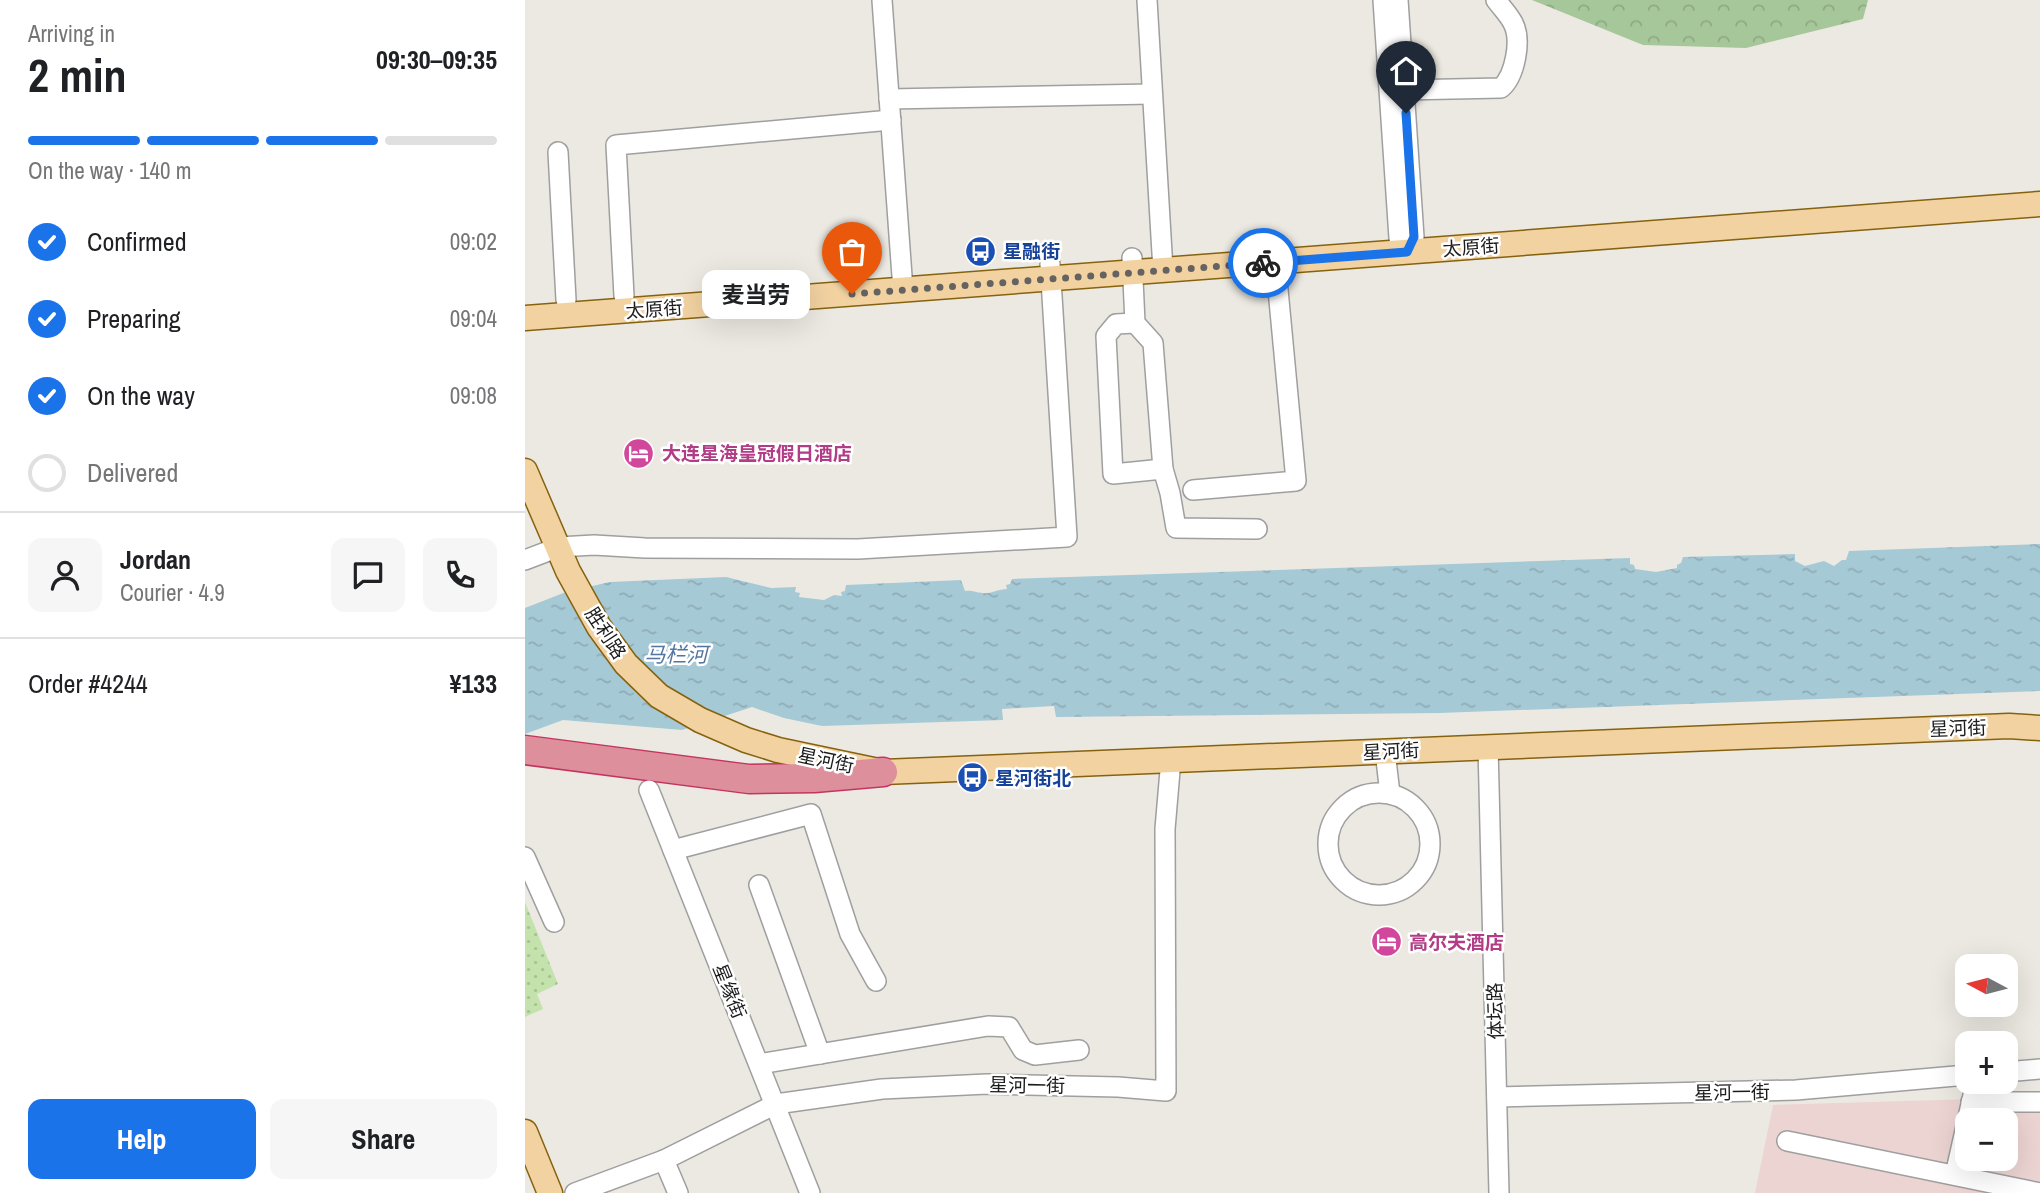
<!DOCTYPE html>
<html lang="en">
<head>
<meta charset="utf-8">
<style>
	:root { --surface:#fff; --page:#f6f6f6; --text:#202124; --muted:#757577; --line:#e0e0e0; --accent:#1a73e8 }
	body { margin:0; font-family:"Archivo Narrow","Noto Sans SC",sans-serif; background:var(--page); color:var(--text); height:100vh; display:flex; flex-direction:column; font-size:26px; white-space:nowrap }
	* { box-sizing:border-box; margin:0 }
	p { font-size:23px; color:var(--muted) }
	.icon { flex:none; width:38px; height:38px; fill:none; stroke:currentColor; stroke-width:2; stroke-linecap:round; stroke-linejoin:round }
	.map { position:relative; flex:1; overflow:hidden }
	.drawer { display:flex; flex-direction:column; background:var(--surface); width:525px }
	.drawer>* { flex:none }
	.needle { width:46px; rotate:277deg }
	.fabs { position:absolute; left:1430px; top:954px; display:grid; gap:14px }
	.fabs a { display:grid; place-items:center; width:63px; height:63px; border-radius:14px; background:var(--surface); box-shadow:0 7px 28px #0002; font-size:35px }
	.pin { position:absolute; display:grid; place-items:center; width:60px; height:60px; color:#fff; margin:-72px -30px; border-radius:50% 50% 50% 0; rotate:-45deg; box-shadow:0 0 7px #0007 }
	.pin .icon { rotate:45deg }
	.courier { position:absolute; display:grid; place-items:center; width:70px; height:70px; margin:-35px; border:5px solid #1a73e8; border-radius:50%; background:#fff; color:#222; box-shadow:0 2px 9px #0007 }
	.bubble { position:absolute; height:49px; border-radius:14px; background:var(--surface); box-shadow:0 7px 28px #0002; font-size:23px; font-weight:700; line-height:49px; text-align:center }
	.headline em { font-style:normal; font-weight:700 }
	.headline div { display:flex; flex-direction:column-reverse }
	.headline { display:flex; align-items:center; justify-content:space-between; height:119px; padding:0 28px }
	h1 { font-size:46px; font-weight:700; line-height:52px }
	.bar { display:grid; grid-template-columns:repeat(4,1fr); gap:10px 7px; align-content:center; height:84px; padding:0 28px }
	.bar i { height:9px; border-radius:5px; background:var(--line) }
	.bar .selected { background:var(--accent) }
	.bar p { grid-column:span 4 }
	.line { display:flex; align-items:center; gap:18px; padding:0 28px; border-top:2px solid var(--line) }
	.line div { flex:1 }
	.round { display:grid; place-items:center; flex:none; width:74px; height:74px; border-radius:14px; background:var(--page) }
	ol { padding:0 28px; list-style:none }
	li { display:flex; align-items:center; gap:21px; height:77px }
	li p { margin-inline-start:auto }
	li .icon { padding:7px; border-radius:50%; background:var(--accent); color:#fff; stroke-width:4 }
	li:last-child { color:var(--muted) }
	li i { width:38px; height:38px; border:4px solid var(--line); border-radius:50% }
	.primary-button { display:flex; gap:14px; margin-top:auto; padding:14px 28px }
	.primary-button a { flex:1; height:80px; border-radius:14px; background:var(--accent); color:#fff; font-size:28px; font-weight:700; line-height:80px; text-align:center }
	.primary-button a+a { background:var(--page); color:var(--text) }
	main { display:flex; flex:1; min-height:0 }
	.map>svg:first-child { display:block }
</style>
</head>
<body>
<main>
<section class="drawer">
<div class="headline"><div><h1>2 min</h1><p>Arriving in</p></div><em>09:30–09:35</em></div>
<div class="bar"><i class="selected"></i><i class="selected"></i><i class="selected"></i><i></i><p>On the way · 140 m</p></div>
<ol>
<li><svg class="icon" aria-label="check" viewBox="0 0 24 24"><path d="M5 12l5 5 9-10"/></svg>Confirmed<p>09:02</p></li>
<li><svg class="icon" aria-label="check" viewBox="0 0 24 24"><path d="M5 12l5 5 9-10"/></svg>Preparing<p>09:04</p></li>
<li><svg class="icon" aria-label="check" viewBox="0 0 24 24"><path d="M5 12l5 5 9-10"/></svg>On the way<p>09:08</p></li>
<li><i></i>Delivered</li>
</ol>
<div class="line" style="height:126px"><a class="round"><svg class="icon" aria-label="person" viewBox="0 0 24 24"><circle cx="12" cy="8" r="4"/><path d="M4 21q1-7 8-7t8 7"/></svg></a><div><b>Jordan</b><p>Courier · 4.9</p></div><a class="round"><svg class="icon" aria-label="chat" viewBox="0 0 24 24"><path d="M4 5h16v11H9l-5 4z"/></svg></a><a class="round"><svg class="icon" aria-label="phone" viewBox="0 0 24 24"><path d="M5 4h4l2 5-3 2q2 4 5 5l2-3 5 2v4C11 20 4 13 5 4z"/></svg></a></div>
<div class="line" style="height:91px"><div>Order #4244</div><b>¥133</b></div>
<div class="primary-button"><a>Help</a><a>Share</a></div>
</section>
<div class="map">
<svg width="1515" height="1193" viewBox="0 0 1515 1193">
	<defs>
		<pattern id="grass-dots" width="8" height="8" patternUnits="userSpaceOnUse" patternTransform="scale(1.75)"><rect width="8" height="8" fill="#c4e2ac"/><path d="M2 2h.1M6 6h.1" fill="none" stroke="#a8c193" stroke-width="1.8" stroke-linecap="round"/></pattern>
		<pattern id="forest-crowns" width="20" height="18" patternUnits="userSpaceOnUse" patternTransform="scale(1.75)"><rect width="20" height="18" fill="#a6c79a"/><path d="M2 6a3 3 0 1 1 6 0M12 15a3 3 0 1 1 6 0" fill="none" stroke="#8eaa84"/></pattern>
		<pattern id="water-ripples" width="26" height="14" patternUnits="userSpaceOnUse" patternTransform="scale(1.75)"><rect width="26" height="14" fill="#a6c9d6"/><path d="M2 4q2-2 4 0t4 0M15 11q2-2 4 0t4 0" fill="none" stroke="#8eacb7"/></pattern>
	</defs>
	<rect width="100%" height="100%" fill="#ece9e2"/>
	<!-- commercial -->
	<path fill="#ecd4d2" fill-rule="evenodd" d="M1515,1097V1193H1230L1248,1105ZM1442,1120H1480V1158H1442Z"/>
	<!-- grass -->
	<path fill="url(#grass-dots)" d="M0,902L33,984L12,994L18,1009L0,1017Z"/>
	<!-- forest -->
	<path fill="url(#forest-crowns)" d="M1007,0H1343L1338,19L1221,48L1118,45Z"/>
	<!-- water -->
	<path fill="url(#water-ripples)" d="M1515,544V691L915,713L531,717L529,706L477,709L478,720L297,726L259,718L227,707L157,730L38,720L0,734V608L41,592L85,582L201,577L246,588L271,587L270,592L275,593L274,597L299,600L309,595L317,596L316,592L320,591L321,585L436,580L440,591C448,590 451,593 458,593C467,594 473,589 482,589L481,585L485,584L487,579L1105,558V564L1109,565L1110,569L1131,572L1152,568V565L1156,563L1158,557L1270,554V561L1280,566L1299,561L1309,566L1317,560H1321L1324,551Z"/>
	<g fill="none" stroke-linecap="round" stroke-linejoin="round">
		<defs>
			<g id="minor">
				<path d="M357,0L378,290"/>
				<path d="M622,0L638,270"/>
				<path d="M858,0L874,238L882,252"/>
				<path d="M873,0L889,237L882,252"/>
				<path d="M879,90L976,88C990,76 997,40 988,23C984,15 977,8 971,0"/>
				<path d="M364,99L627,94"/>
				<path d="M33,152L41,300"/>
				<path d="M607,258L610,323L628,343L638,469L645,493L651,528L732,529"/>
				<path d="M99,296L91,145L366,120"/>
				<path d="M610,323L591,324L581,336L588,474L638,469"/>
				<path d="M668,490L771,481L749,247"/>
				<path d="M0,560L34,547L69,545L120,548L333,549L542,537L525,264"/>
				<path d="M963,746L974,1193"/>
				<path d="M860,751L865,794"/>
				<path d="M124,790L285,1193"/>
				<circle cx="854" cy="844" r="51"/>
				<path d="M148,850L286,814L325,934L351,981"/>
				<path d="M0,857L29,922"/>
				<path d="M234,885L295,1054"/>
				<path d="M234,1064L463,1026L484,1027L498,1050L510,1055L554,1050"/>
				<path d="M1480,1072L1515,1069"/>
				<path d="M972,1097L1271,1090L1442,1075"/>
				<path d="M1446,1102H1515"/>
				<path d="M1262,1141L1515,1193"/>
				<path d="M139,1160L153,1193"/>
				<path d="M1430,1175L1451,1082"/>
				<path d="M50,1193L139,1160L251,1104L357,1089L462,1084L593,1087L641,1091L640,829L646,759"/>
			</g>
			<g id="major">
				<path d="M0,318L1515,204"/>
				<path d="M0,471L43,571L74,627L101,664L134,696L175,720L221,740L253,750L358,772L1484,726L1515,728"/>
				<path d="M0,1132L25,1193"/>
			</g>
			<path id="highway" d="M0,750L224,779L289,778L358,772"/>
		</defs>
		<!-- minor casing -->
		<use href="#minor" stroke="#9f9f9f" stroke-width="22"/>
		<!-- major casing -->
		<use href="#major" stroke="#85620e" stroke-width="27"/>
		<!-- highway casing -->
		<use href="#highway" stroke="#c53460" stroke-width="31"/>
		<!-- minor -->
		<use href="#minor" stroke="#fff" stroke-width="19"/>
		<!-- major -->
		<use href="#major" stroke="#f2d2a1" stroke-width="24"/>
		<!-- highway -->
		<use href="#highway" stroke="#dd909b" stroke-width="28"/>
	</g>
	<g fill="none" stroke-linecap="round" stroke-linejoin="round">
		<!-- done -->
		<path stroke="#646361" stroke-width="7" stroke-dasharray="0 12.6" d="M327,294L738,263"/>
		<!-- route -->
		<path stroke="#1a73e8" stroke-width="9" d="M738,263L882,252L889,237L881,113"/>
	</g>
	<!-- icons -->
	<defs>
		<symbol id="bus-disc" viewBox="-11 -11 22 22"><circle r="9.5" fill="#1a4fb4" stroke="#fff"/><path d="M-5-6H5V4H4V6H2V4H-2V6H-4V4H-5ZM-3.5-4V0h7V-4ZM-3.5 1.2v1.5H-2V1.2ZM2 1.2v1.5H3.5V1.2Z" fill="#fff"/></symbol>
		<symbol id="hotel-disc" viewBox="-11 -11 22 22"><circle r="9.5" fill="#d1479c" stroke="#fff"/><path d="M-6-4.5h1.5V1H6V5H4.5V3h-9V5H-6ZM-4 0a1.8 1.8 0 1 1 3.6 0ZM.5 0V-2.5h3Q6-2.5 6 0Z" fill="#fff"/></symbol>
	</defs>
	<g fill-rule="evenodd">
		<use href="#bus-disc" x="438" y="234" width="35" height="35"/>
		<use href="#hotel-disc" x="96" y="436" width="35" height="35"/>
		<use href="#bus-disc" x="430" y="760" width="35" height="35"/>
		<use href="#hotel-disc" x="844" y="924" width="35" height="35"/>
	</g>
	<g text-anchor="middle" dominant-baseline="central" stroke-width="5" stroke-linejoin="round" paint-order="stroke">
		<!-- street labels -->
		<g font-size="19" fill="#1b1b1b" stroke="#fff">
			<text transform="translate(946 247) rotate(-4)">太原街</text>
			<text transform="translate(129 309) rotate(-4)">太原街</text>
			<text transform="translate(81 633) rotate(57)">胜利路</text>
			<text transform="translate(1433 728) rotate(-2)">星河街</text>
			<text transform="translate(866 751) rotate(-3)">星河街</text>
			<text transform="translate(301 760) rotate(12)">星河街</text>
			<text transform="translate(205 991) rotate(68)">星缘街</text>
			<text transform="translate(970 1011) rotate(-92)">体坛路</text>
			<text transform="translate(502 1085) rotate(1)">星河一街</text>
			<text transform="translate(1207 1092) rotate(-1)">星河一街</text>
		</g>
		<!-- transit labels -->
		<g font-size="19" font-weight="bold" fill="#164399" stroke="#fff" text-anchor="start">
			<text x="478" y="251">星融街</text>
			<text x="470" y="778">星河街北</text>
		</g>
		<!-- hotel labels -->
		<g font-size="19" font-weight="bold" fill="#b23c85" stroke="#fff" text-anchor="start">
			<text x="137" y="453">大连星海皇冠假日酒店</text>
			<text x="884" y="942">高尔夫酒店</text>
		</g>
		<!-- water labels -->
		<g font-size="21" font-style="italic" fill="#5276a1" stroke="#fff">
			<text x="151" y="654">马栏河</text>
		</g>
	</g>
</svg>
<div class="fabs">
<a><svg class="needle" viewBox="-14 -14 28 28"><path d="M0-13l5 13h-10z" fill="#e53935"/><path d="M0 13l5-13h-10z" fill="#757577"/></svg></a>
<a>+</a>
<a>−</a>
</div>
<div class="pin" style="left:327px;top:294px;background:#ea580c"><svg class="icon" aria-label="bag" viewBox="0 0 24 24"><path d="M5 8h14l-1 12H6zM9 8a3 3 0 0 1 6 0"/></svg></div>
<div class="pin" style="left:881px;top:113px;background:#1f2937"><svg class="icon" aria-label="home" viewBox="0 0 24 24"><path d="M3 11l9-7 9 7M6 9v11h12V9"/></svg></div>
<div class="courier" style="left:738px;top:263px"><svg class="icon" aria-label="bike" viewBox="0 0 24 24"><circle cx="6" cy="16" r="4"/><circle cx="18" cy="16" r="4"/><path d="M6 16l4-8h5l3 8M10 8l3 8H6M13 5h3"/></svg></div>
<div class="bubble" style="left:177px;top:270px;width:108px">麦当劳</div>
</div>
</main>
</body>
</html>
